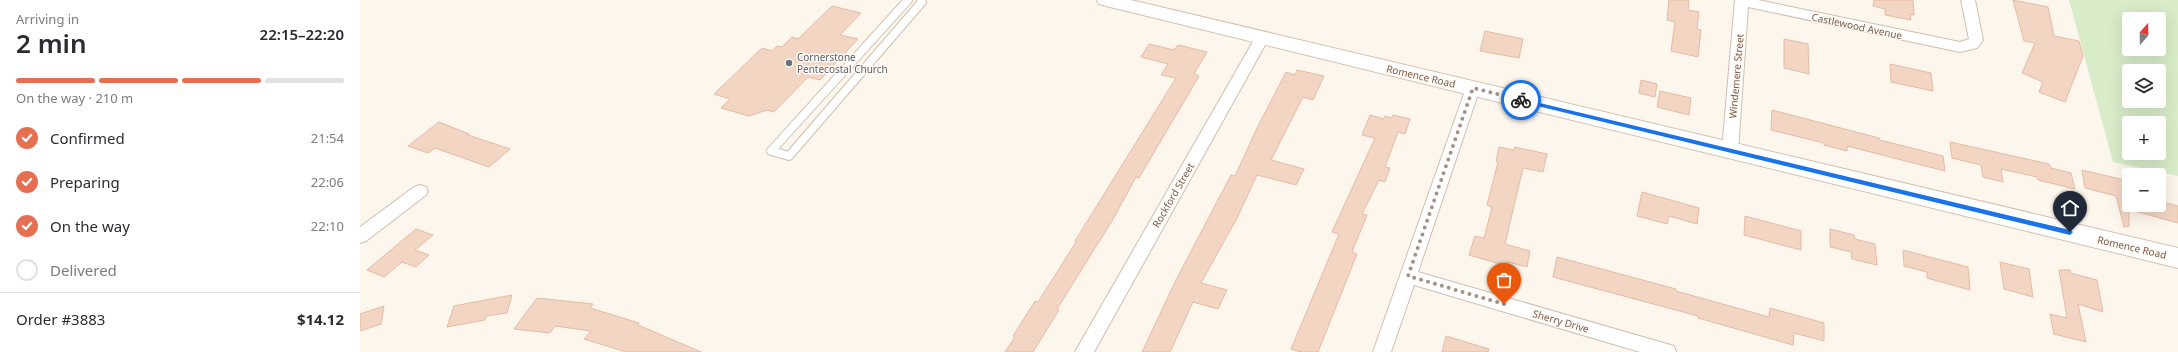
<!DOCTYPE html>
<html lang="en">
<head>
<meta charset="utf-8">
<style>
	:root { --surface:#fff; --page:#f7f7f7; --text:#2b2b33; --muted:#7c7c81; --line:#e1e1e2; --accent:#e76f51 }
	body { margin:0; font-family:"Noto Sans",sans-serif; background:var(--page); color:var(--text); height:100vh; display:flex; flex-direction:column; font-size:15px; white-space:nowrap }
	* { box-sizing:border-box; margin:0 }
	p { font-size:13px; color:var(--muted) }
	.icon { flex:none; width:22px; height:22px; fill:none; stroke:currentColor; stroke-width:2; stroke-linecap:round; stroke-linejoin:round }
	.map { position:relative; flex:1; overflow:hidden }
	.sheet { display:flex; flex-direction:column; background:var(--surface); width:360px }
	.sheet>* { flex:none }
	.needle { width:26px; rotate:20deg }
	.controls { position:absolute; left:1762px; top:12px; display:grid; gap:8px }
	.controls a { display:grid; place-items:center; width:44px; height:44px; border-radius:4px; background:var(--surface); box-shadow:0 4px 16px #0002; font-size:20px }
	.pin { position:absolute; display:grid; place-items:center; width:34px; height:34px; color:#fff; margin:-41px -17px; border-radius:50% 50% 50% 0; rotate:-45deg; box-shadow:0 0 4px #0007 }
	.pin .icon { rotate:45deg }
	.courier { position:absolute; display:grid; place-items:center; width:40px; height:40px; margin:-20px; border:3px solid #1a73e8; border-radius:50%; background:#fff; color:#222; box-shadow:0 1px 5px #0007 }
	.summary em { font-style:normal; font-weight:600 }
	.summary div { display:flex; flex-direction:column-reverse }
	.summary { display:flex; align-items:center; justify-content:space-between; height:68px; padding:0 16px }
	h1 { font-size:26px; font-weight:600; line-height:30px }
	.bar { display:grid; grid-template-columns:repeat(4,1fr); gap:6px 4px; align-content:center; height:48px; padding:0 16px }
	.bar i { height:5px; border-radius:3px; background:var(--line) }
	.bar .current { background:var(--accent) }
	.bar p { grid-column:span 4 }
	.line { display:flex; align-items:center; gap:10px; padding:0 16px; border-top:1px solid var(--line) }
	.line div { flex:1 }
	ol { padding:0 16px; list-style:none }
	li { display:flex; align-items:center; gap:12px; height:44px }
	li p { margin-inline-start:auto }
	li .icon { padding:4px; border-radius:50%; background:var(--accent); color:#fff; stroke-width:4 }
	li:last-child { color:var(--muted) }
	li i { width:22px; height:22px; border:2px solid var(--line); border-radius:50% }
	main { display:flex; flex:1; min-height:0 }
	.map>svg:first-child { display:block }
</style>
</head>
<body>
<main>
<section class="sheet">
<div class="summary"><div><h1>2 min</h1><p>Arriving in</p></div><em>22:15–22:20</em></div>
<div class="bar"><i class="current"></i><i class="current"></i><i class="current"></i><i></i><p>On the way · 210 m</p></div>
<ol>
<li><svg class="icon" aria-label="check" viewBox="0 0 24 24"><path d="M5 12l5 5 9-10"/></svg>Confirmed<p>21:54</p></li>
<li><svg class="icon" aria-label="check" viewBox="0 0 24 24"><path d="M5 12l5 5 9-10"/></svg>Preparing<p>22:06</p></li>
<li><svg class="icon" aria-label="check" viewBox="0 0 24 24"><path d="M5 12l5 5 9-10"/></svg>On the way<p>22:10</p></li>
<li><i></i>Delivered</li>
</ol>
<div class="line" style="height:52px"><div>Order #3883</div><b>$14.12</b></div>
</section>
<div class="map">
<svg width="1818" height="352" viewBox="0 0 1818 352">
	<rect width="100%" height="100%" fill="#fdf6ec"/>
	<!-- green -->
	<path fill="#d8ecc9" fill-rule="evenodd" d="M1709,0H1818V176L1753,162ZM1769,19H1799V49H1769ZM1769,71H1799V101H1769ZM1769,123H1799V153H1769Z"/>
	<!-- building -->
	<g fill="#f3d5c3" stroke="#e6bba3">
		<path d="M1309,0H1329L1328,10L1339,12L1337,29L1341,30L1338,57L1311,51L1315,22L1307,20Z"/>
		<path d="M1514,0H1553L1554,15L1550,14L1551,20L1525,15V9L1513,6Z"/>
		<path d="M1653,0L1688,7L1694,36L1719,41L1723,56L1705,102L1679,92L1683,82L1662,73L1675,43L1664,41Z"/>
		<path d="M472,6L501,13L480,35L498,39L460,80L448,77L414,112L407,110L389,116L361,108L370,99L354,94L402,48L412,51L417,46L422,47L432,37L438,39Z"/>
		<path d="M1125,31L1163,39L1159,58L1120,51Z"/>
		<path d="M1424,39L1448,44L1449,74L1424,68Z"/>
		<path d="M789,44L814,50L818,45L847,52L834,74L839,76L779,178L776,177L752,221L697,309L699,310L673,352H645L655,337L653,336L675,301L678,302L716,242L715,241L816,78L801,75L808,64L781,57Z"/>
		<path d="M1530,64L1571,73L1573,91L1531,82Z"/>
		<path d="M937,70L964,76L953,100L943,97L911,160L944,169L936,185L897,175L877,218L841,283L867,290L858,309L833,302L810,352H782L816,280L871,175L875,176L897,128L926,72L935,75Z"/>
		<path d="M1281,80L1297,84L1295,97L1279,93Z"/>
		<path d="M1300,91L1331,98L1329,115L1297,107Z"/>
		<path d="M1412,110L1519,138L1520,140L1583,156L1585,171L1487,146V151L1464,145V143L1411,130Z"/>
		<path d="M1010,115L1024,119L1025,116L1032,118L1033,115L1050,119L1045,134L1038,132L1025,167L1030,168L1025,182L1019,180L1002,214L1007,215L992,252L997,254L958,352H941L931,349L979,234L972,232L1015,138L1002,135Z"/>
		<path d="M79,122L109,134L108,135L150,149L129,167L75,148L68,153L48,146Z"/>
		<path d="M1590,142L1689,164L1691,168L1711,173L1715,189L1678,180L1677,177L1641,169L1643,182L1623,177L1621,165L1592,158Z"/>
		<path d="M1139,147L1154,150L1155,147L1187,154L1183,172L1163,168L1145,244L1170,251L1167,267L1148,262L1147,266L1109,255L1115,236L1124,238L1132,207L1127,205L1138,162L1136,161Z"/>
		<path d="M1722,170L1769,181V226L1764,227L1756,196L1725,188Z"/>
		<path d="M1282,192L1339,208L1337,224L1309,216L1307,224L1277,216Z"/>
		<path d="M1799,201L1818,206V223L1771,210V205H1799Z"/>
		<path d="M1385,216L1441,231V250L1384,235Z"/>
		<path d="M56,229L73,235L55,250L69,255L56,267L42,262L24,277L7,270Z"/>
		<path d="M1470,229L1494,235L1495,239L1515,244L1517,265L1492,259L1491,252L1470,247Z"/>
		<path d="M1543,250L1608,267L1610,290L1567,278V272L1544,266Z"/>
		<path d="M1197,257L1316,289V291L1409,317L1410,308L1464,323V341L1434,333L1433,345L1338,318V316L1193,277Z"/>
		<path d="M1640,262L1669,269L1673,297L1644,289Z"/>
		<path d="M1699,270H1710V273L1737,280L1743,312L1718,304L1726,342L1694,334L1690,314L1707,318Z"/>
		<path d="M152,295L147,313L126,316L125,320L87,327L94,306Z"/>
		<path d="M177,298L233,304L230,308L279,323L278,325L341,352H266L224,339L231,331L195,326L190,333L154,329Z"/>
		<path d="M24,306L21,324L0,331V314Z"/>
		<path d="M1086,336L1129,349L1128,352H1082Z"/>
	</g>
	<g fill="none" stroke-linecap="round" stroke-linejoin="round">
		<defs>
			<path id="lane" d="M548,0L411,151L429,156L562,2L561,0"/>
			<g id="street">
				<path d="M1375,0H1398L1600,42L1609,39L1601,0H1615L1623,40L1617,48L1600,52L1388,7L1378,151L1376,155L1370,157L1364,155L1362,151Z"/>
				<path d="M902,33L907,35L909,38L734,352H715L895,38L897,35Z"/>
				<path d="M1113,83L1118,84L1120,88L1058,272L1307,344L1314,346L1316,352H1280L1054,285L1031,352H1013L1106,88L1108,84Z"/>
				<path d="M60,185L66,187L68,191L66,195L6,241L0,243V227L54,187Z"/>
			</g>
			<path id="secondary" d="M737,0H771L1818,248V268L746,6L739,4Z"/>
		</defs>
		<!-- lane casing -->
		<use href="#lane" stroke="#d1beb0" stroke-width="10"/>
		<!-- street casing -->
		<use href="#street" stroke="#d1beb0" stroke-width="2"/>
		<!-- secondary casing -->
		<use href="#secondary" stroke="#d6c0b0" stroke-width="2"/>
		<!-- lane -->
		<use href="#lane" stroke="#fff" stroke-width="8"/>
		<!-- street -->
		<use href="#street" fill="#fff" fill-rule="evenodd"/>
		<!-- secondary -->
		<use href="#secondary" fill="#fff" fill-rule="evenodd"/>
	</g>
	<!-- route -->
	<path fill="#1a73e8" d="M1159,98L1710,230L1713,232L1710,235L1161,102L1159,101Z"/>
	<g fill="none" stroke-linecap="round" stroke-linejoin="round">
		<!-- done -->
		<path stroke="#a89285" stroke-width="4" stroke-dasharray="0 7.2" d="M1144,304L1048,276L1113,88L1161,100"/>
	</g>
	<!-- markers -->
	<circle fill="#6b7280" stroke="#fffaf3" stroke-width="1.5" cx="429" cy="63" r="4"/>
	<g text-anchor="middle" dominant-baseline="central" stroke-width="3" stroke-linejoin="round" paint-order="stroke">
		<!-- street labels -->
		<g font-size="10" fill="#7a5c4d" stroke="#fffaf3">
			<text transform="translate(1497 26) rotate(12)">Castlewood Avenue</text>
			<text transform="translate(1061 76) rotate(13)">Romence Road</text>
			<text transform="translate(1376 76) rotate(-85)">Windemere Street</text>
			<text transform="translate(813 195) rotate(-60)">Rockford Street</text>
			<text transform="translate(1772 247) rotate(13)">Romence Road</text>
			<text transform="translate(1201 321) rotate(16)">Sherry Drive</text>
		</g>
		<!-- worship labels -->
		<g font-size="10" fill="#5b616d" stroke="#fffaf3" text-anchor="start">
			<text x="437" y="57">Cornerstone<tspan x="437" dy="12">Pentecostal Church</tspan></text>
		</g>
	</g>
</svg>
<div class="controls">
<a><svg class="needle" viewBox="-14 -14 28 28"><path d="M0-13l5 13h-10z" fill="#e53935"/><path d="M0 13l5-13h-10z" fill="#7c7c81"/></svg></a>
<a><svg class="icon" aria-label="layers" viewBox="0 0 24 24"><path d="M12 4l9 5-9 5-9-5zM3 14l9 5 9-5"/></svg></a>
<a>+</a>
<a>−</a>
</div>
<div class="pin" style="left:1144px;top:304px;background:#ea580c"><svg class="icon" aria-label="bag" viewBox="0 0 24 24"><path d="M5 8h14l-1 12H6zM9 8a3 3 0 0 1 6 0"/></svg></div>
<div class="pin" style="left:1710px;top:232px;background:#1f2937"><svg class="icon" aria-label="home" viewBox="0 0 24 24"><path d="M3 11l9-7 9 7M6 9v11h12V9"/></svg></div>
<div class="courier" style="left:1161px;top:100px"><svg class="icon" aria-label="bike" viewBox="0 0 24 24"><circle cx="6" cy="16" r="4"/><circle cx="18" cy="16" r="4"/><path d="M6 16l4-8h5l3 8M10 8l3 8H6M13 5h3"/></svg></div>
</div>
</main>
</body>
</html>
